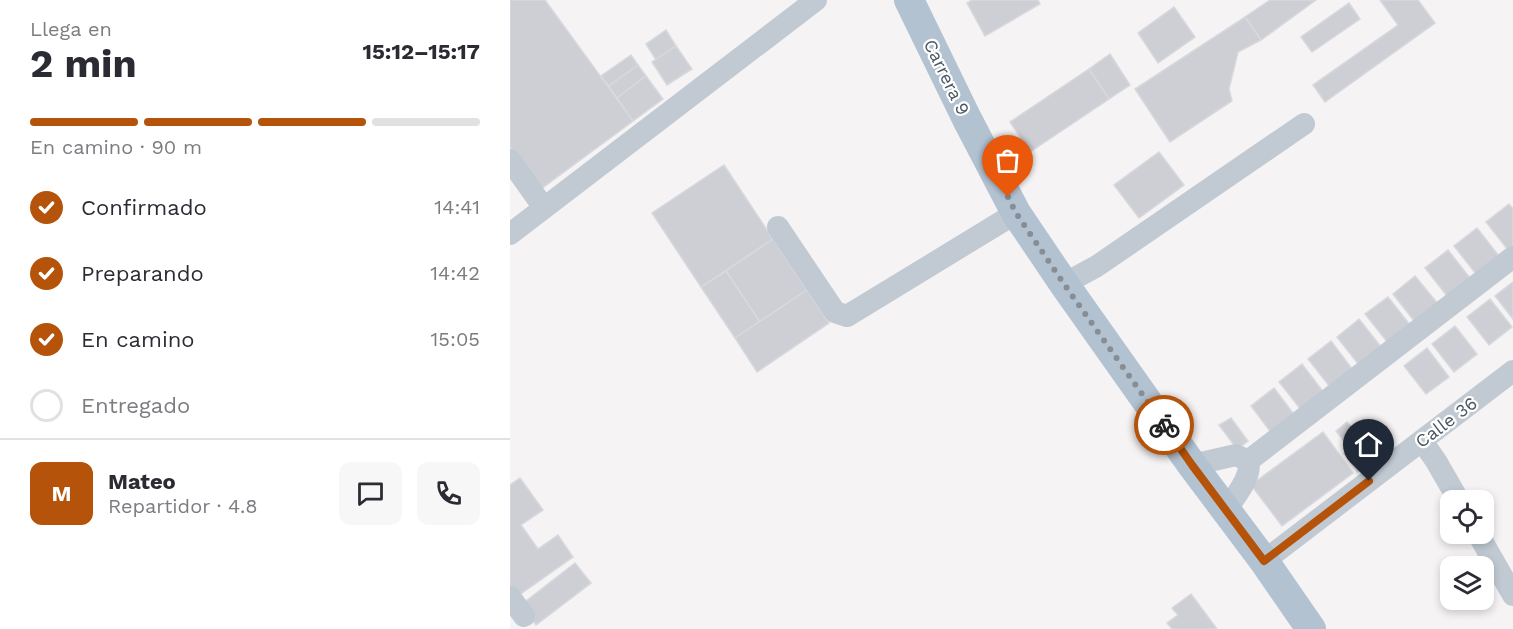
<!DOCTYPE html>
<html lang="es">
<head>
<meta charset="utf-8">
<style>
	:root { --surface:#fff; --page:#f7f7f7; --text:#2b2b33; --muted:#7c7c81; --line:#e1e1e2; --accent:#b45309 }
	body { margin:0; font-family:"Work Sans",sans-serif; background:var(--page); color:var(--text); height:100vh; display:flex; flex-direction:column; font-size:22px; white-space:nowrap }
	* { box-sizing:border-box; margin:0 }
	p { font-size:20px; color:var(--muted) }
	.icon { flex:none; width:33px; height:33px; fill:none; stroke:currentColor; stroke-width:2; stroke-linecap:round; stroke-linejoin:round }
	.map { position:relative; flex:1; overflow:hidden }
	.details { display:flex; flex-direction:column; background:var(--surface); width:510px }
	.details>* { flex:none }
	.buttons { position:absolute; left:930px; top:490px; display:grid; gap:12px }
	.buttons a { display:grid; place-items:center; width:54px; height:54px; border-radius:12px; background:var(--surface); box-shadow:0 3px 9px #0003; font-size:30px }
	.pin { position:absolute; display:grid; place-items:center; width:51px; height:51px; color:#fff; margin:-62px -26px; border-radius:50% 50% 50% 0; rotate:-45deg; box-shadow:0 0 6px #0007 }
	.pin .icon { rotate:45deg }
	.courier { position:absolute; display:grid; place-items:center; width:60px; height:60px; margin:-30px; border:4px solid #b45309; border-radius:50%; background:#fff; color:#222; box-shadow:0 2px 8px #0007 }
	.head em { font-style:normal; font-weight:700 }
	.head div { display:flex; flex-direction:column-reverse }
	.head { display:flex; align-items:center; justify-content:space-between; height:102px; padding:0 30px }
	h1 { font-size:39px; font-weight:700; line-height:45px }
	.bar { display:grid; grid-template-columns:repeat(4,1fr); gap:9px 6px; align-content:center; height:72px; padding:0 30px }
	.bar i { height:8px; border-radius:4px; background:var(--line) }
	.bar .current { background:var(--accent) }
	.bar p { grid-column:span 4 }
	.line { display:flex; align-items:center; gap:15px; padding:0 30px; border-top:2px solid var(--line) }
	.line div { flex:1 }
	.round { display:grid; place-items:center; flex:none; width:63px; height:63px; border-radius:12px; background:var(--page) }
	ol { padding:0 30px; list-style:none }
	li { display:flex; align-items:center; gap:18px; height:66px }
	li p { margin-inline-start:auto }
	li .icon { padding:6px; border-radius:50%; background:var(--accent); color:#fff; stroke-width:4 }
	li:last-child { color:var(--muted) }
	li i { width:33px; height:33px; border:3px solid var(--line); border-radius:50% }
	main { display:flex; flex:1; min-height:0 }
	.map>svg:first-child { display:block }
</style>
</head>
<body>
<main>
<section class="details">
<div class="head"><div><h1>2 min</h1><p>Llega en</p></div><em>15:12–15:17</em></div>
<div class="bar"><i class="current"></i><i class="current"></i><i class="current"></i><i></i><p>En camino · 90 m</p></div>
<ol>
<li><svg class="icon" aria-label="check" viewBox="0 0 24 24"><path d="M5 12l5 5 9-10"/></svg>Confirmado<p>14:41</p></li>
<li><svg class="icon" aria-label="check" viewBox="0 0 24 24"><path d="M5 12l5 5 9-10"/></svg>Preparando<p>14:42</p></li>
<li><svg class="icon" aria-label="check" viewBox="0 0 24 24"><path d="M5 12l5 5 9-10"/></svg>En camino<p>15:05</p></li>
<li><i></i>Entregado</li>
</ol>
<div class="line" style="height:108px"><b class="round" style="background:var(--accent);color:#fff">M</b><div><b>Mateo</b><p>Repartidor · 4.8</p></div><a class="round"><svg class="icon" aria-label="chat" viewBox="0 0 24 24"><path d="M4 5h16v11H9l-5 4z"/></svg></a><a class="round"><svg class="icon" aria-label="phone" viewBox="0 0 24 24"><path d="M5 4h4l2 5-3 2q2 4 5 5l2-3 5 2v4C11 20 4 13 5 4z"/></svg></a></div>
</section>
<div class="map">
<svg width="1003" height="629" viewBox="0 0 1003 629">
	<rect width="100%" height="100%" fill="#f5f3f3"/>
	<!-- building -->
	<g fill="#cdcfd5" stroke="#d7d9de" stroke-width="1.5">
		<path d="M0,0H35L123,121L31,189L0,147Z"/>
		<path d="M462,0H528L530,4L475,36L457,3Z"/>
		<path d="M760,0H806L751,40L735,17Z"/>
		<path d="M870,0H908L925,23L815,102L803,85L888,25Z"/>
		<path d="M839,3L850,19L802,52L791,37Z"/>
		<path d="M664,7L685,37L648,63L628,33Z"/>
		<path d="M735,17L751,40L728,52L719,89L722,101L660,142L625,89Z"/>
		<path d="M156,30L166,46L146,60L136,44Z"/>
		<path d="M166,46L182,69L157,85L142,62Z"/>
		<path d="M600,54L620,85L599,99L579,69Z"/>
		<path d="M121,55L128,65L99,86L91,76Z"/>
		<path d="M128,65L136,76L107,98L99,86Z"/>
		<path d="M579,69L599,99L520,152L500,122Z"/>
		<path d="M136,76L153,99L123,121L107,98Z"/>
		<path d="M649,152L674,185L629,218L604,185Z"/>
		<path d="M214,165L263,239L191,287L142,213Z"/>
		<path d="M999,204L1003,209V247L998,250L976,222Z"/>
		<path d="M967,228L989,256L966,274L944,246Z"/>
		<path d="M263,239L297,290L250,322L216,271Z"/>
		<path d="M938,250L960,278L937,296L915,268Z"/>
		<path d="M216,271L250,322L225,338L191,287Z"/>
		<path d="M905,276L928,304L905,322L883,294Z"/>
		<path d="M1003,282V319L985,296Z"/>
		<path d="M297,290L319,323L247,372L225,338Z"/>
		<path d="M878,297L900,325L878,343L855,314Z"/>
		<path d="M980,299L1002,327L979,345L957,317Z"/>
		<path d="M849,319L872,348L849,365L827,337Z"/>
		<path d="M945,326L967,354L944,372L922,344Z"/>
		<path d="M821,341L843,370L820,387L798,359Z"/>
		<path d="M917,348L939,377L916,394L894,366Z"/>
		<path d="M792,364L814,393L792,411L769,382Z"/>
		<path d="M764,388L786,417L763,435L741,406Z"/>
		<path d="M721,418L738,441L727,449L709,425Z"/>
		<path d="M837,422L850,438L839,447L826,431Z"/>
		<path d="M813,432L843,473L772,526L741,485Z"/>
		<path d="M847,444L860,463L848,472L834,453Z"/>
		<path d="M10,478L33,510L11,525L28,549L48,535L63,557L5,598L0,591V485Z"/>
		<path d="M65,563L81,583L26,625L11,605Z"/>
		<path d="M681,594L707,629H662L657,623L668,615L662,608Z"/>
	</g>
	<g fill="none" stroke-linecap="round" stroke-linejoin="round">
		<!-- minor -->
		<g stroke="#c1cad2" stroke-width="22">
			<path d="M0,160L34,208"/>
			<path d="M268,227L325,312L337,316L506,213"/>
			<path d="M0,234L306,0"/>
			<path d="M554,284L587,266L794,124"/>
			<path d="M912,441L926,461L949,501"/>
			<path d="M738,461L1003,257"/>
			<path d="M682,465L726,455L738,461C743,476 724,498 716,510"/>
			<path d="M968,534L1003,595"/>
			<path d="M754,561L1003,371"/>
			<path d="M0,597L14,616"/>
		</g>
		<!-- major -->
		<path stroke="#b3c2d1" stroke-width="30" d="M399,0L457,119L506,213L554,284L682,465L754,561L801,629"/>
	</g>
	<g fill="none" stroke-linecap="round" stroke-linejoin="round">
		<!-- done -->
		<path stroke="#868d94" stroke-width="6" stroke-dasharray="0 10.8" d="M498,197L506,213L554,284L654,425"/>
		<!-- route -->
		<path stroke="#b45309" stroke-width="8" d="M654,425L682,465L754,561L859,481"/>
	</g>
	<g text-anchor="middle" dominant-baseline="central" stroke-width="4.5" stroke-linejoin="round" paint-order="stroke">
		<!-- street labels -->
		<g font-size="18" fill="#4a5661" stroke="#fff">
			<text transform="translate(437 77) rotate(64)">Carrera 9</text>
			<text transform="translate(936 422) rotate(-37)">Calle 36</text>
		</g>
	</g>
</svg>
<div class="buttons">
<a><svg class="icon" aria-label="locate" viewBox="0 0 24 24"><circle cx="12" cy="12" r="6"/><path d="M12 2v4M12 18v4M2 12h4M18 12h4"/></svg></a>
<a><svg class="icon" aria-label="layers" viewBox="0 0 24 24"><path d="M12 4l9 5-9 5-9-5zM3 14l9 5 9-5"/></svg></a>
</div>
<div class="pin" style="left:498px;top:197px;background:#ea580c"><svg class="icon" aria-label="bag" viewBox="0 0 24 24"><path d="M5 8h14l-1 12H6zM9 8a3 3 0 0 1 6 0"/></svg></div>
<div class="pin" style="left:859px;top:481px;background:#1f2937"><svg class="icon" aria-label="home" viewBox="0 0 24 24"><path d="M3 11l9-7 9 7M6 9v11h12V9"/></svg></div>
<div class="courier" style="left:654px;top:425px"><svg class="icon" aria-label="bike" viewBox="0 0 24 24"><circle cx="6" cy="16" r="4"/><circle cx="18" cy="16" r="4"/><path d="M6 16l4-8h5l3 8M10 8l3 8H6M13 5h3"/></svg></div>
</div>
</main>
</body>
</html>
